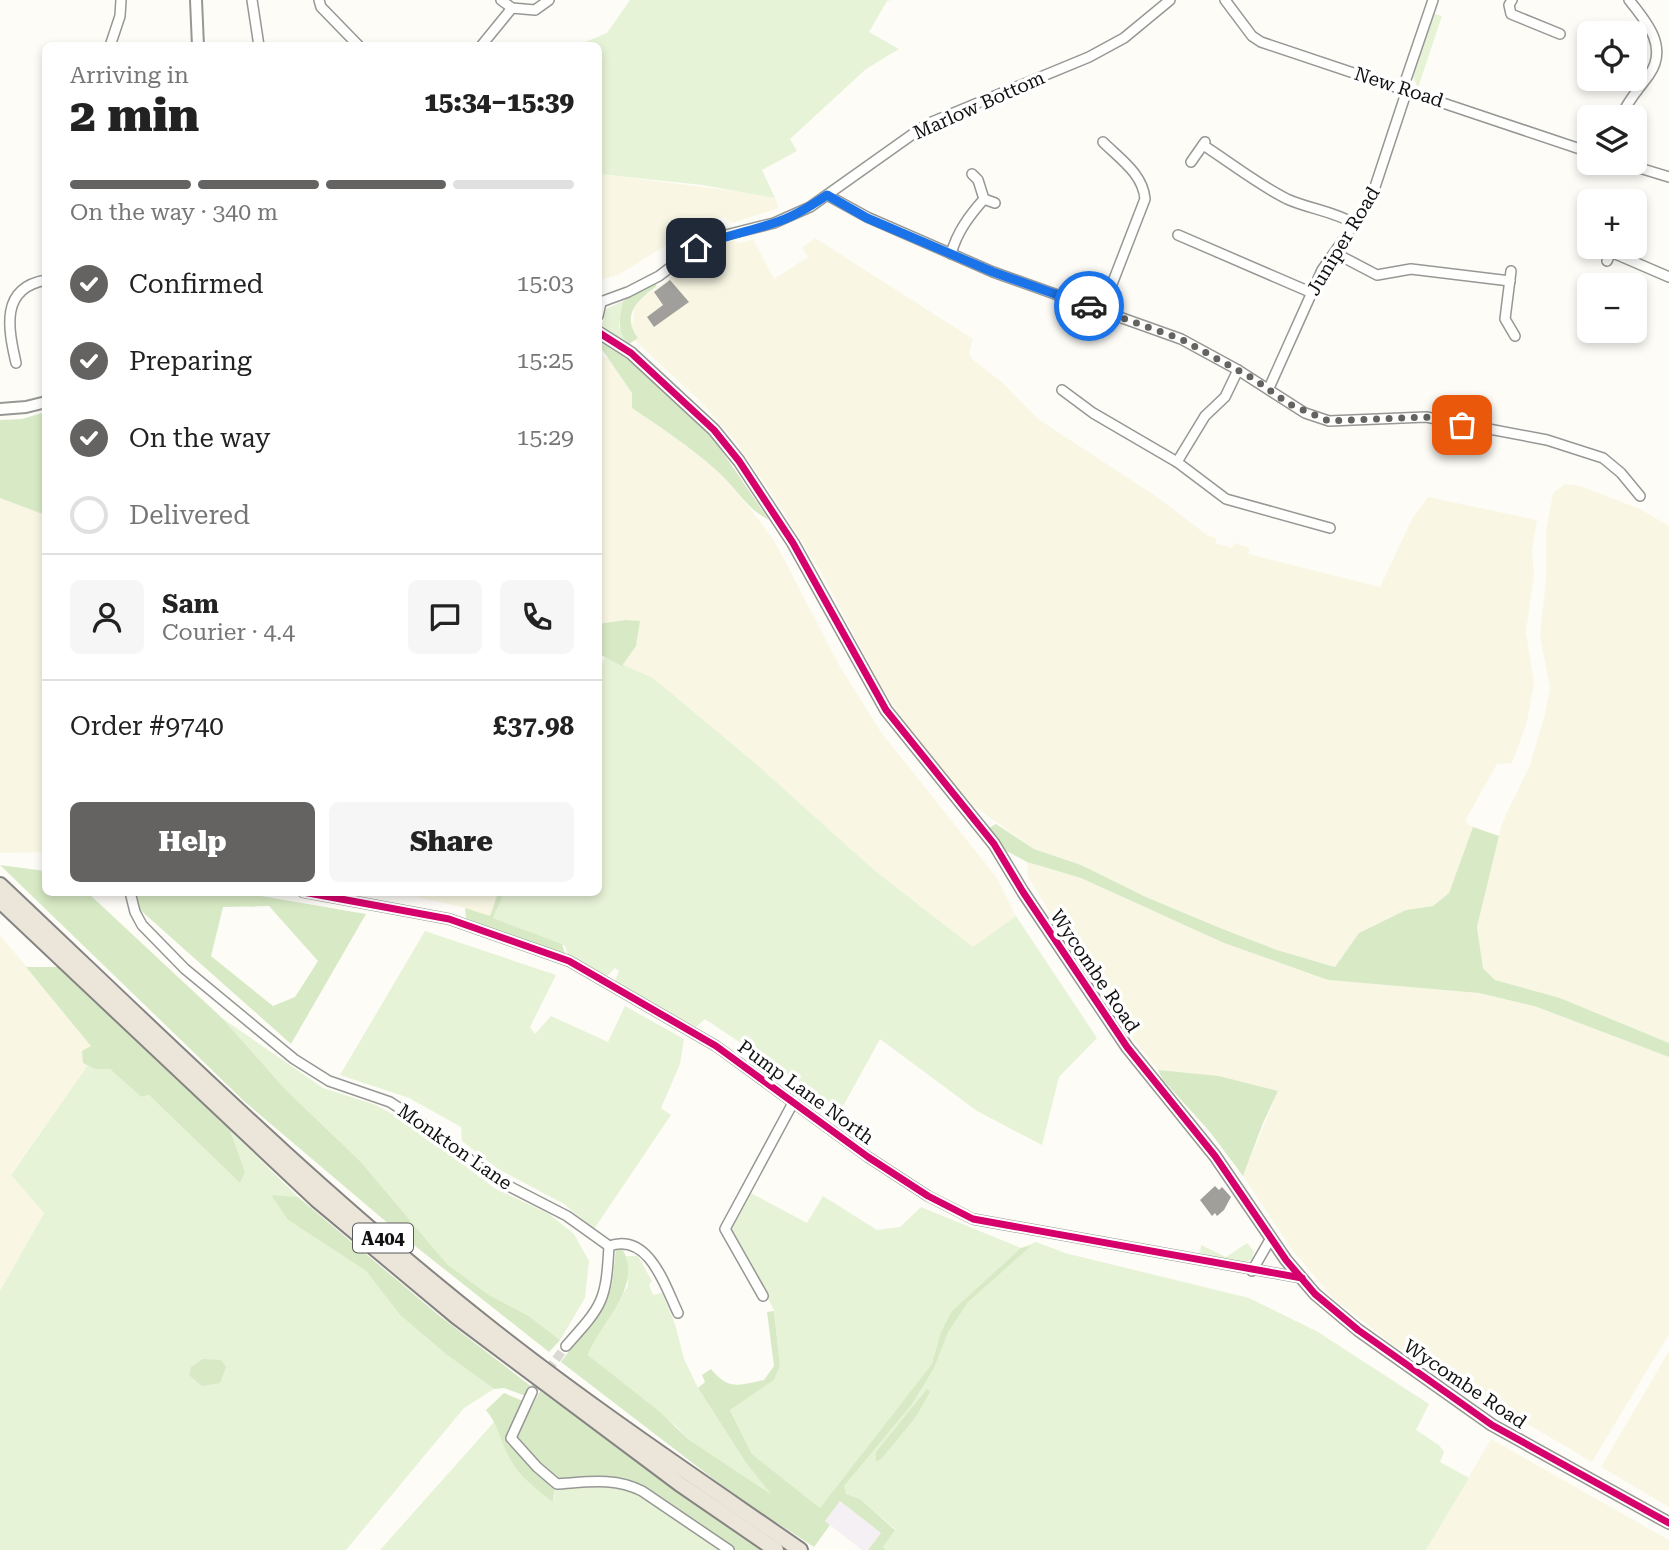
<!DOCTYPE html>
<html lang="en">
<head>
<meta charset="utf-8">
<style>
	:root { --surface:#fff; --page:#f6f6f6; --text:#222; --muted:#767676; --line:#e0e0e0; --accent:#646362 }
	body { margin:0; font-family:"Roboto Serif",serif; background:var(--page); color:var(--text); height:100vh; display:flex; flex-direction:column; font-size:26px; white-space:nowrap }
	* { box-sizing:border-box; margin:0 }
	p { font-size:23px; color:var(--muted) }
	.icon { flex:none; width:38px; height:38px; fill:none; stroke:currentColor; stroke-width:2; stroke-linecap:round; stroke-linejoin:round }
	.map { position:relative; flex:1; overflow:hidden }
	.sheet { position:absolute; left:42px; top:42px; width:560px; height:854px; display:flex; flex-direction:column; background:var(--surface); border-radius:10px; box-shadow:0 4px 10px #0003 }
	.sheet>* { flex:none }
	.controls { position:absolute; left:1577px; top:21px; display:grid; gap:14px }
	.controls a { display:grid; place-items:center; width:70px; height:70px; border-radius:10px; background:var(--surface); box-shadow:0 4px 10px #0003; font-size:35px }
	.pin { position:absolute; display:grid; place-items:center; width:60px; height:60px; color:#fff; margin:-30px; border-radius:14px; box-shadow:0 4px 10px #0006 }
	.courier { position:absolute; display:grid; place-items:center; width:70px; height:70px; margin:-35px; border:5px solid #1a73e8; border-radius:50%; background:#fff; color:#222; box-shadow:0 2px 9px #0007 }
	.summary em { font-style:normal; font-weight:800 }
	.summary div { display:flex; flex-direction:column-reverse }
	.summary { display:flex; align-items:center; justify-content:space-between; height:119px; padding:0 28px }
	h1 { font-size:46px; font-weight:800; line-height:52px }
	.bar { display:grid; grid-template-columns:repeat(4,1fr); gap:10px 7px; align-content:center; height:84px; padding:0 28px }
	.bar i { height:9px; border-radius:5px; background:var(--line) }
	.bar .active { background:var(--accent) }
	.bar p { grid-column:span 4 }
	.line { display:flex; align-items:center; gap:18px; padding:0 28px; border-top:2px solid var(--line) }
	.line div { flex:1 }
	.round { display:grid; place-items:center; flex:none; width:74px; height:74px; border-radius:10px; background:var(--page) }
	ol { padding:0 28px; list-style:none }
	li { display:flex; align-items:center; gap:21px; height:77px }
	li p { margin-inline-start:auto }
	li .icon { padding:7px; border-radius:50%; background:var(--accent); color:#fff; stroke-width:4 }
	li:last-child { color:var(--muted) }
	li i { width:38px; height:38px; border:4px solid var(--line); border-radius:50% }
	.cta { display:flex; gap:14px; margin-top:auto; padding:14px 28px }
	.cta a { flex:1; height:80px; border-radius:10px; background:var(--accent); color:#fff; font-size:28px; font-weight:800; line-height:80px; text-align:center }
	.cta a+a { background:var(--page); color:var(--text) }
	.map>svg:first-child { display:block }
</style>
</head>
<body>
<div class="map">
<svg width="1669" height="1550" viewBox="0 0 1669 1550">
	<rect width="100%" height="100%" fill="#fdfcf7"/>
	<!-- industrial -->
	<path fill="#f5f0f3" d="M840,1501L881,1533L868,1550H862L825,1521Z"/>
	<!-- farmland -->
	<g fill="#f9f7e4">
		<path d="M599,174L743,192L775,198L779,208L732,223L724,217L703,222L618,275L599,280Z"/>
		<path d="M815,238L973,339L969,353L972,359L1003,383L1038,419L1157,497L1207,535L1216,538V543L1232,548L1234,543L1250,548L1248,554L1380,587L1413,517L1428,497L1537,520L1532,551L1534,574L1526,632L1534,682L1527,722L1512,763L1497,764L1466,819L1468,825L1473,827L1449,893L1433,906L1406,910L1343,955L1336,967L1277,950L1225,930L1146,897L1081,865L1034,849L975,807L938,766L904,722L881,686L823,576L778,503L736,442L699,400L631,337L635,302L671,278L689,260L732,240L741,243L753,239L774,279L808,257L802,248Z"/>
		<path d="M599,354L609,359L620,373L632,393V408L690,447L718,471L753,512L775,542L839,665L881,732L997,878L1016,916L974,948L874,870L755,763L653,678L622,666L636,646L625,620L599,624Z"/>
		<path d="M1565,484L1580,486L1640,509L1669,526V1043L1560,998L1495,980L1483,968L1477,927L1502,823L1530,765L1545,714L1550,688L1540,635L1546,580V531L1553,493Z"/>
		<path d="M0,498L45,515V852L0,853Z"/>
		<path d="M1027,862L1081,878L1224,943L1328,980L1479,993L1537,1007L1669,1057V1334L1592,1462L1393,1345L1332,1297L1292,1250L1243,1176L1278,1091L1158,1070L1127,1031L1054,919L1028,877Z"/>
		<path d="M399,893H504L493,918L462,907Z"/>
		<path d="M0,935L92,1046L83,1063L88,1065L11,1174L44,1213L0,1291Z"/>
		<path d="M1669,1351V1507L1601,1467Z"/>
		<path d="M1491,1439L1669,1540V1550H1426Z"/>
	</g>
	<!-- green -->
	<g fill="#e7f3d7">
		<path d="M630,0H891L887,1L869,32L899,49L866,69L790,139L797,151L762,170L775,198L702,185L599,174L598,46L578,45L607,33Z"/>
		<path d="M1432,13L1442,16L1418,88L1412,74Z"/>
		<path d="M623,301L619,326L627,344L602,325L606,309Z"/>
		<path d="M605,657L653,678L755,763L874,870L973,947L1016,916L1097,1038L1059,1077L1042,1145L977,1111L880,1039L841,1110L705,1019L696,1027L614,984L619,971L615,968L607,976L568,955L565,946L493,918L504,893L598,892V673Z"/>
		<path d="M425,931L556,975L530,1027L535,1034L551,1016L608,1042L625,1006L684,1039L680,1064L661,1108L671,1115L594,1229L564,1204L498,1169L462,1141L461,1127L409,1098L340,1075Z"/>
		<path d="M222,1018L323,1088L376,1105L417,1128L494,1188L549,1214L574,1234L589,1261L585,1298L560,1340L529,1316L489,1295L447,1264L361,1162L285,1089Z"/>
		<path d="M88,1065L95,1069H110L141,1097L149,1095L240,1183L245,1172L230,1130L298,1197L272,1196L288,1220L366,1271L400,1315L447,1355L494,1389L464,1408L346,1550H0V1291L44,1213L11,1175Z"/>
		<path d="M745,1190L807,1223L823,1196L877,1230L900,1227L921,1207L1021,1248L1036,1242L1065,1253L1249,1298L1318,1332L1429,1404L1416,1430L1439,1445L1444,1452L1440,1462L1469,1478L1426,1550H886L883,1547L895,1529L860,1499L846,1494L840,1484L820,1508L752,1454L730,1409L774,1380L780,1366L774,1310L729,1227Z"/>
		<path d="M1247,1243L1254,1251L1252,1259C1238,1269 1215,1258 1200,1253L1201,1245L1226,1257Z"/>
		<path d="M626,1256H638L652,1281L649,1285L653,1295L662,1293L675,1324L684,1359L698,1388L746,1463L775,1498L688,1439L676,1426L588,1355L593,1341L628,1286Z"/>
		<path d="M495,1421L511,1461L554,1501L555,1487L603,1485L631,1488L723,1550H380Z"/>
	</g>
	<!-- forest -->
	<g fill="#d8eac5" fill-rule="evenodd">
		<path d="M654,283L657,286C637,300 621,315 638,338L629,344C616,333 620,316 623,301Z"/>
		<path d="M598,341L637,365L715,441L769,520C745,508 735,486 715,469C689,446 660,427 632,408V393L599,345Z"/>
		<path d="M45,412H46L45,515L0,498V420L22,419Z"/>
		<path d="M625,620L640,621L636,646L622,666L599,654L598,624Z"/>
		<path d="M996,824L1034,849L1081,865L1146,897L1225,930L1277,950L1335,967L1359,933L1406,910L1433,906L1449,893L1473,827L1499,836L1477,927L1483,968L1495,980L1560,998L1669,1043V1057L1537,1007L1479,993L1328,980L1224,943L1081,878L1027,862L1003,849L987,829Z"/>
		<path d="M0,865L45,871L46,892L88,893L222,1018L285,1089L361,1162L447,1264L489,1295L529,1316L560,1340L549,1352L410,1242L245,1102Z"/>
		<path d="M136,893H244L366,914L291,1044L138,908ZM269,906L318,961L295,997L273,1006L211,956L223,907Z"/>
		<path d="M498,893H504L493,918L562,944L565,954L512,938L466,918L465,908L490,916Z"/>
		<path d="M26,967H58L230,1130L245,1172L240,1183L149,1095L141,1097L110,1069H95L83,1063L82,1051L91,1046Z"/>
		<path d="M1158,1070L1219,1076L1278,1091L1263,1123L1243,1176L1210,1132L1163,1080Z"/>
		<path d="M271,1195L298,1197L441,1317L532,1387L526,1396L504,1388L494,1389L447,1355L400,1315L366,1271L288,1220Z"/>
		<path d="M1031,1246L968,1302L948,1332L934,1368L912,1404L844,1486L846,1494L860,1499L895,1530L883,1547L886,1550H868L881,1533L840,1501L825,1521L830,1525L814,1547L733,1494L561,1362L606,1301L612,1284L616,1249L623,1250C643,1288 600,1322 588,1355L660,1412L688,1439L772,1495L746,1463L698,1388L705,1382L702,1375L711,1369C729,1391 739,1385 764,1380L774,1366L767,1312L774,1311L780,1366L774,1380L730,1410L752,1454L820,1508L932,1364L941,1332L952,1311L1021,1248Z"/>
		<path d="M203,1359L221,1360L226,1367L220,1383L202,1386L189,1375L191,1367Z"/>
		<path d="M927,1389L930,1392L915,1418L882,1458L876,1462V1452Z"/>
		<path d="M540,1391L766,1550H733L645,1489L623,1478L558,1481L516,1437Z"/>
		<path d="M504,1393L523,1401L508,1439L555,1487L553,1502C537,1490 520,1477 510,1459C501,1443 498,1424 486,1410Z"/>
	</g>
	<!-- building -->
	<g fill="#a19f9c">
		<path d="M670,280L689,302L654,327L647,317L663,305L654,292Z"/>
		<path d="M1215,1186L1219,1190L1222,1187L1231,1197L1224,1210L1217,1216L1215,1213L1212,1216L1200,1200Z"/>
	</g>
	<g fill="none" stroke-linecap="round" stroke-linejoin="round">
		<!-- minor-tunnel -->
		<path stroke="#dad9d4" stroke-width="9" stroke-dasharray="9 4.5" stroke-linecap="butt" d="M532,1392L566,1346"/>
		<defs>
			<g id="minor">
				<path d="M252,0L259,46"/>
				<path d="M319,0L321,7L359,46"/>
				<path d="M501,0L512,8L535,10L549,0"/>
				<path d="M1225,0L1252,36L1261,42L1589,152"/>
				<path d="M1512,0L1509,5L1511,14L1560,34"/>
				<path d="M110,46L120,16L121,0"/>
				<path d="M481,46L512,8"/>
				<path d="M1403,88L1433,0"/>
				<path d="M1621,117C1627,101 1639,89 1649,75C1669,47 1646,21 1629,0"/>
				<path d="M1203,145C1231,163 1257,184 1287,199C1309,209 1334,211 1355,224"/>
				<path d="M1191,162L1205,142"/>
				<path d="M1623,163L1669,177"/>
				<path d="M972,174L978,180L984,199L995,203"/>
				<path d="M827,195L867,217L993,272L1181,339L1238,370L1305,413L1329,421L1426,417L1547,440L1603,458L1621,473L1640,496"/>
				<path d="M1178,235L1310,292"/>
				<path d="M1335,253L1377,275L1411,269L1510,281"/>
				<path d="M951,254C957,232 969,216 984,199"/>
				<path d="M1607,261L1611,252L1669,277"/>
				<path d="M1511,271L1505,319L1515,336"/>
				<path d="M598,303L628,292L659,276L696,248L718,237L774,223L810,207L927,124L1089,57L1124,38L1170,0"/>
				<path d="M1102,310L1145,199C1143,174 1120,159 1103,142"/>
				<path d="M598,316L601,303"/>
				<path d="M16,363C8,328 0,288 46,280"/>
				<path d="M1269,388L1322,270L1370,202L1407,90"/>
				<path d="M1062,390L1093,413L1177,462L1226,499L1330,528"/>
				<path d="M1177,462L1205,416L1225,397L1238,370"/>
				<path d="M130,892L135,912L142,925L185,969L294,1059L329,1081L390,1102L416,1119L497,1180L567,1216L609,1246"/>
				<path d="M303,892L449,919L569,961L716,1046L868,1157L928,1196L973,1219L1302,1278"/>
				<path d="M609,1246C649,1232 665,1286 678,1313"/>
				<path d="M1252,1271L1271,1238"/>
				<path d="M763,1296L725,1229L794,1101"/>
				<path d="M566,1346C603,1305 606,1301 609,1246"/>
				<path d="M532,1392L511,1438L537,1467L557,1484C588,1482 614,1477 642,1491L729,1550"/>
			</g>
			<g id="tertiary">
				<path d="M196,0L198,46"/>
				<path d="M598,332L631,353L714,430L739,461L793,543L886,710L994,844L1023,892L1127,1047L1215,1156L1286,1260L1315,1294L1358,1330L1492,1425L1669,1523"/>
				<path d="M0,409L26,407L46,402"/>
			</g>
			<g id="trunk">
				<path d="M0,885C160,1036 317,1192 490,1328C590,1407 696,1478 800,1550"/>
				<path d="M0,901L317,1200L457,1317L680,1484L776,1550"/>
			</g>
		</defs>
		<!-- minor casing -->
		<use href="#minor" stroke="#979795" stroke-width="12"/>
		<!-- tertiary casing -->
		<use href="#tertiary" stroke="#979795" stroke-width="14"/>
		<!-- trunk casing -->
		<use href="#trunk" stroke="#858482" stroke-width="18"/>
		<!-- minor -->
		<use href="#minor" stroke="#fffffe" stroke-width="9"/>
		<!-- tertiary -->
		<use href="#tertiary" stroke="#fffffe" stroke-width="10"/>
		<!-- trunk -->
		<use href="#trunk" stroke="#ece5da" stroke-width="14"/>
		<defs>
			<g id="cycleway">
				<path d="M598,332L631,353L714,430L739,461L793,543L886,710L994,844L1023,892L1127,1047L1215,1156L1286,1260L1315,1294L1358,1330L1492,1425L1669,1523"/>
				<path d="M303,892L449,919L569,961L716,1046L868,1157L928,1196L973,1219L1302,1278"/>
			</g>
		</defs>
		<!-- cycleway casing -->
		<use href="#cycleway" stroke="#fff" stroke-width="11"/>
		<!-- cycleway -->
		<use href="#cycleway" stroke="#d6006c" stroke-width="7"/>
	</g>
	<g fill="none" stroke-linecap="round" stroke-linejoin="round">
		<!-- done -->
		<path stroke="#646362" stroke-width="7" stroke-dasharray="0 12.6" d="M1089,306L1181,339L1254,379L1289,404L1329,421L1426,417L1462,425"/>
		<!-- route -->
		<path stroke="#1a73e8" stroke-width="9" d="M696,248C722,236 747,232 774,223C794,217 811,206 827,195L867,218L993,272L1089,306"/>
	</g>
	<g text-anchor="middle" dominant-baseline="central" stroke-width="7" stroke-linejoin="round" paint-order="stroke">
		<!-- shield labels -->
		<rect fill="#fff" stroke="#585858" stroke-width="2" x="353" y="1223.5" width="60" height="29" rx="5"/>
		<g font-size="18" font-weight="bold" fill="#111">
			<text x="383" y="1238">A404</text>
		</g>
		<!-- street labels -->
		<g font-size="19" fill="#111" stroke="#fff">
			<text transform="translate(1399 87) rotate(18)">New Road</text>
			<text transform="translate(979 105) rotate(-24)">Marlow Bottom</text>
			<text transform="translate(1343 241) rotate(-59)">Juniper Road</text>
			<text transform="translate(1095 971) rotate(56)">Wycombe Road</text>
			<text transform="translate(806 1092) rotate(36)">Pump Lane North</text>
			<text transform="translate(455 1147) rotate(35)">Monkton Lane</text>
			<text transform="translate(1465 1384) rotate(34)">Wycombe Road</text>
		</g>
	</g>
</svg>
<div class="controls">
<a><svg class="icon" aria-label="locate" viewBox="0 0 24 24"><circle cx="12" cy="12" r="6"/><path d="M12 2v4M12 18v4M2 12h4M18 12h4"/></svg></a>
<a><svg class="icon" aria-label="layers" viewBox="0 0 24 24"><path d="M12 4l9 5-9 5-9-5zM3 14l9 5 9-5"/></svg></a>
<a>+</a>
<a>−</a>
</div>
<div class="pin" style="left:1462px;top:425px;background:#ea580c"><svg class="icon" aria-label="bag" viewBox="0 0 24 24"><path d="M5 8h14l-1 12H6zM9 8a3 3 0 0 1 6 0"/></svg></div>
<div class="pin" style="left:696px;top:248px;background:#1f2937"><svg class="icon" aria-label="home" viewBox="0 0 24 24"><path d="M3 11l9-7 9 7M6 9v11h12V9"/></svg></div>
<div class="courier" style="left:1089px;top:306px"><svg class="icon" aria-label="car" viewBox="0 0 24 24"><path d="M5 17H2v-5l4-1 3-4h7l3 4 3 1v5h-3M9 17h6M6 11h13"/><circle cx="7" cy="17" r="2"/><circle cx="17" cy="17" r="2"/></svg></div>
<section class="sheet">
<div class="summary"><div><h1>2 min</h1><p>Arriving in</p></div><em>15:34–15:39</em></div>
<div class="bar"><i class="active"></i><i class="active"></i><i class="active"></i><i></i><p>On the way · 340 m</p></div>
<ol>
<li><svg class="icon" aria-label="check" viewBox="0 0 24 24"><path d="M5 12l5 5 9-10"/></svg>Confirmed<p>15:03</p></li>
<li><svg class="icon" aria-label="check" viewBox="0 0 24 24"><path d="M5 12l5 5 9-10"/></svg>Preparing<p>15:25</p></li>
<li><svg class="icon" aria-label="check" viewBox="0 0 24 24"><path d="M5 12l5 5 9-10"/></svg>On the way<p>15:29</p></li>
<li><i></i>Delivered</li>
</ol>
<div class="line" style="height:126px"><a class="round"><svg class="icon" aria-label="person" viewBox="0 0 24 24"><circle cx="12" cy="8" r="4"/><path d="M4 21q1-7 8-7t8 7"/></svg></a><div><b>Sam</b><p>Courier · 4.4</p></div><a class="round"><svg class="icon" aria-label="chat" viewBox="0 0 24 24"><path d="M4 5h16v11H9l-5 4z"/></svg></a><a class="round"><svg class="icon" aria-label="phone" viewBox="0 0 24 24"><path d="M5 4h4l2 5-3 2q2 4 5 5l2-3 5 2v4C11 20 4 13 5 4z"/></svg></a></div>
<div class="line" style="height:91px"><div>Order #9740</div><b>£37.98</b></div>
<div class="cta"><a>Help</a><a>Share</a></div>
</section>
</div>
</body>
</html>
